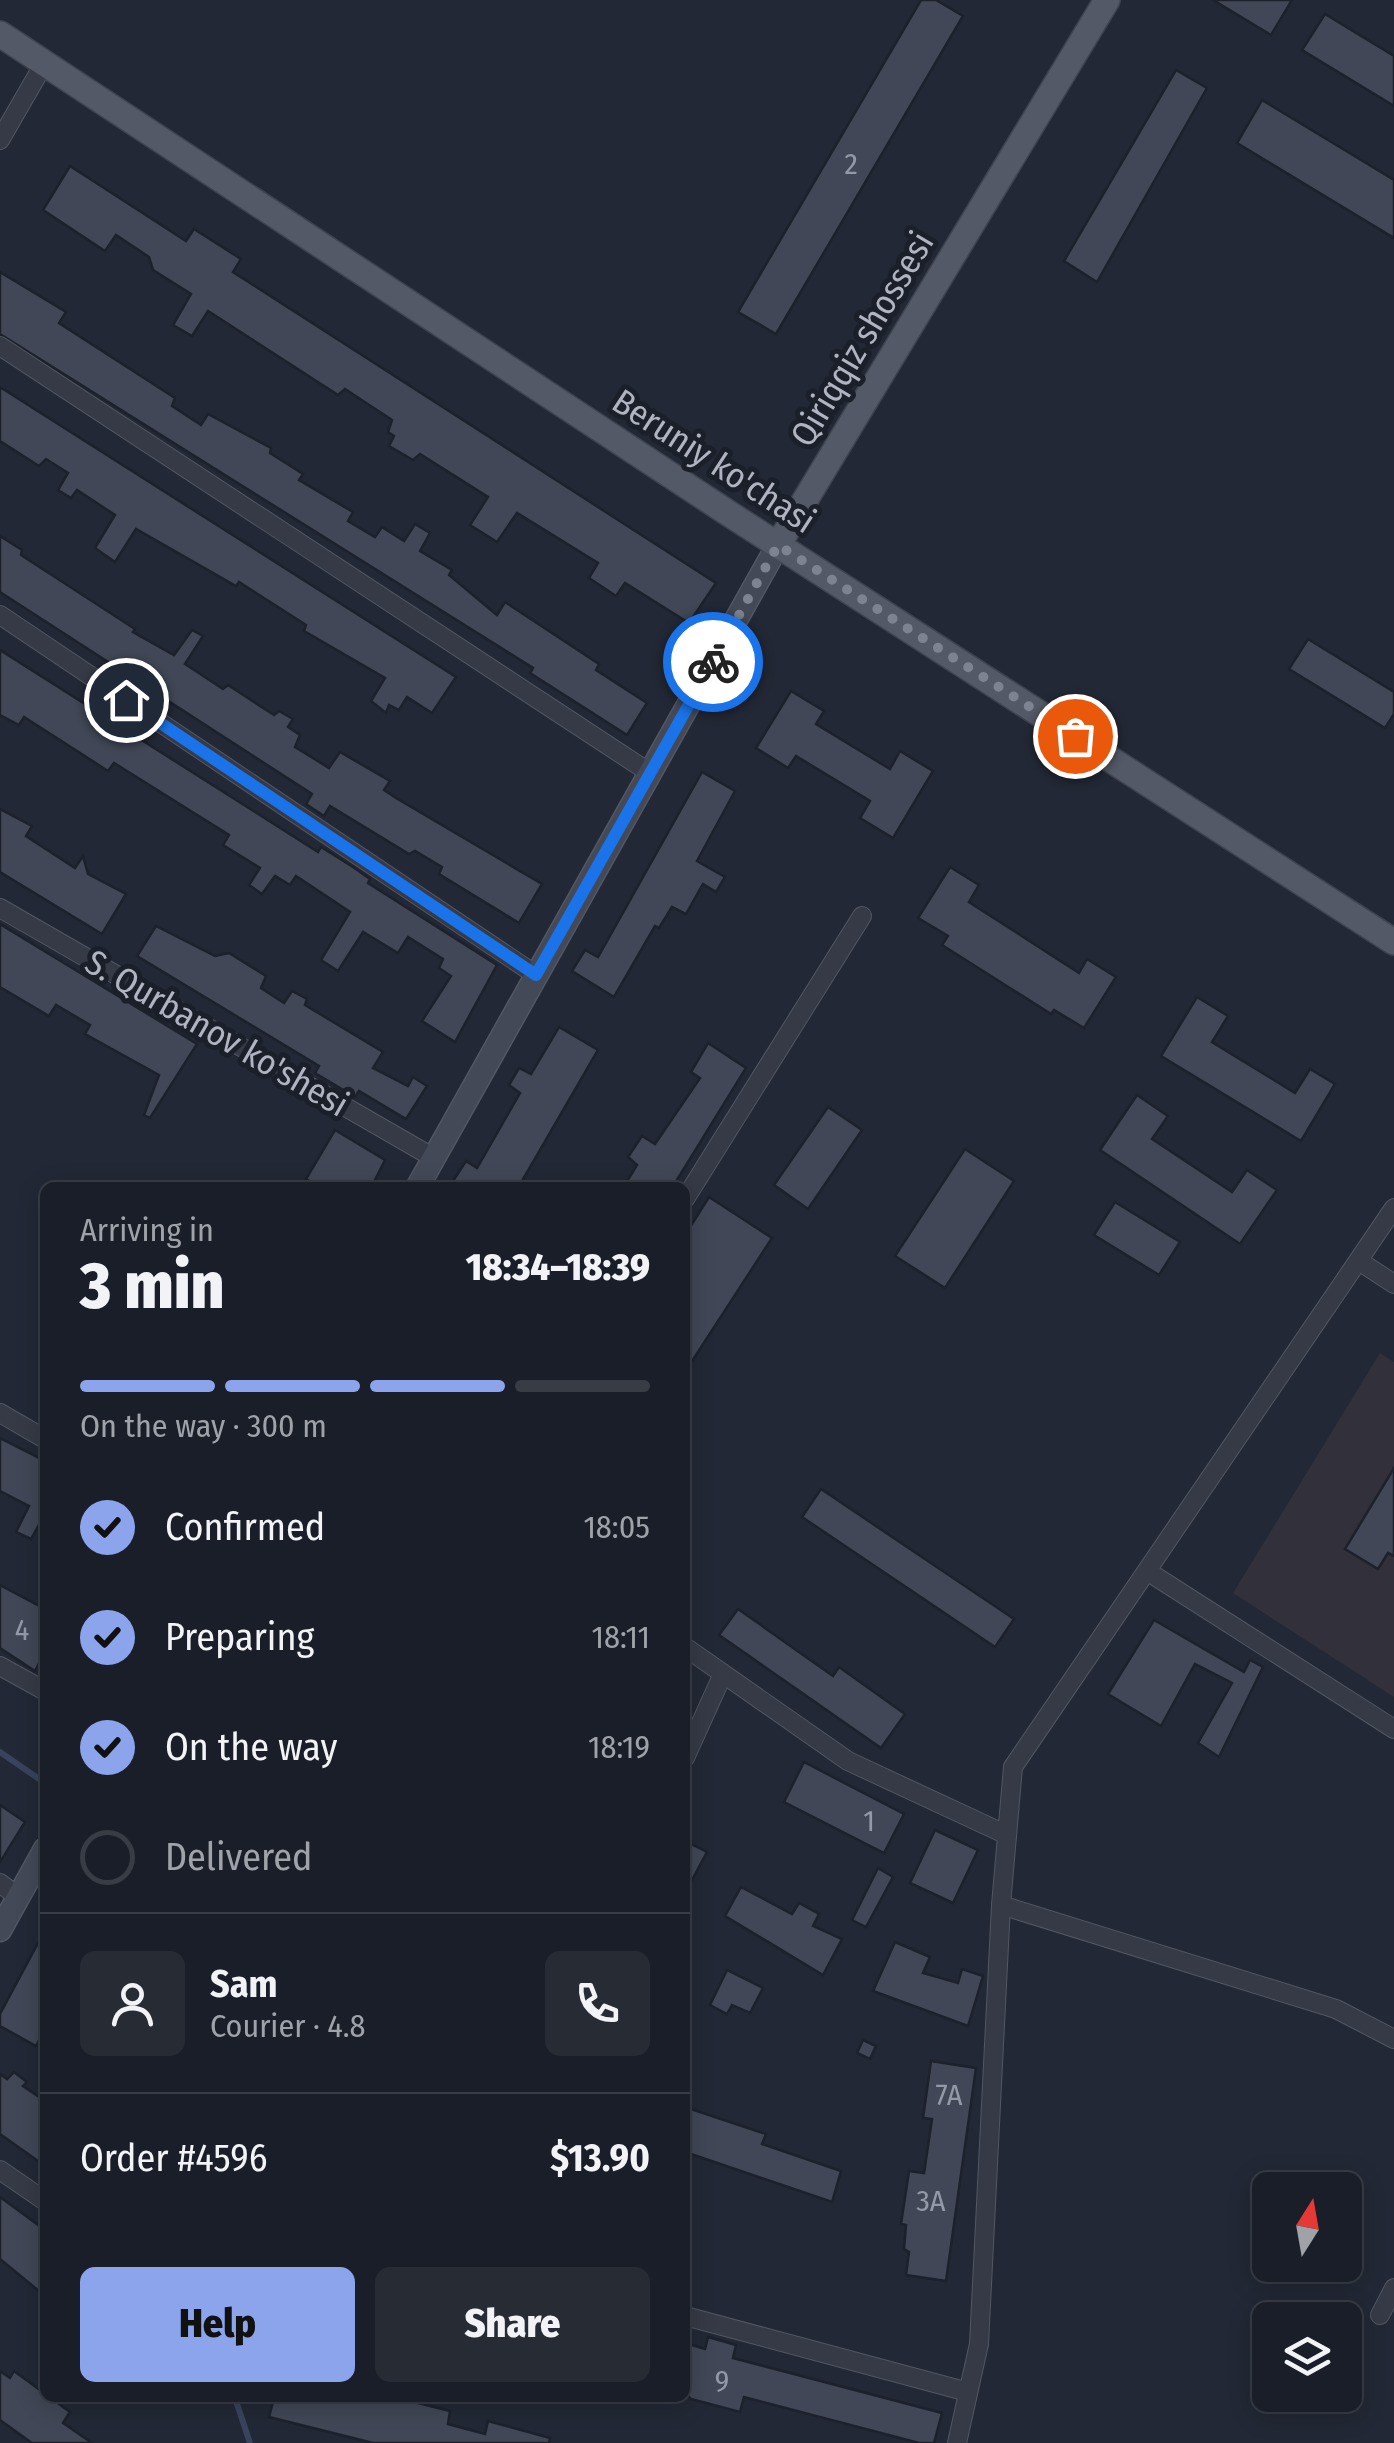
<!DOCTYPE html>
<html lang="en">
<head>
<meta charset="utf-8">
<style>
	:root { --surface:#1a1e28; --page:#272b34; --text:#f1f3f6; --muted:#9fa2a8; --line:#383c45; --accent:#8ba4ec }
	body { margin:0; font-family:"Fira Sans Condensed",sans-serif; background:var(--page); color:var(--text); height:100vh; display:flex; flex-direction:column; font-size:38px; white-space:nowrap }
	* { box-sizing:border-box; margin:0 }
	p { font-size:32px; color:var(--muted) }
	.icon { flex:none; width:55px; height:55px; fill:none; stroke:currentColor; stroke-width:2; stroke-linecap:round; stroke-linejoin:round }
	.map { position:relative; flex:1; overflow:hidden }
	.side { position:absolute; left:40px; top:1182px; width:650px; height:1220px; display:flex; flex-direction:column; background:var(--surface); border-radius:15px; box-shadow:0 5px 25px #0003,0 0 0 2px var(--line) }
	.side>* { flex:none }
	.needle { width:65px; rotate:11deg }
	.tools { position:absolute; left:1252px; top:2172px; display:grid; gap:20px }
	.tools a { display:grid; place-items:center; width:110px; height:110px; border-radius:15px; background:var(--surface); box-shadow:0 5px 25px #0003,0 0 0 2px var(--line); font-size:50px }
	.pin { position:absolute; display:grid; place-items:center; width:85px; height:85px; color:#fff; margin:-42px; border:5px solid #fff; border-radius:50%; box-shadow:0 2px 10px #0007 }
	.courier { position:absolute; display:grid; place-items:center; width:100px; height:100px; margin:-50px; border:8px solid #1a73e8; border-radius:50%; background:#fff; color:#222; box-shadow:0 2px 12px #0007 }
	.overview em { font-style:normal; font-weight:800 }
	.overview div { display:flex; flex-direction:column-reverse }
	.overview { display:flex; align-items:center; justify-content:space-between; height:170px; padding:0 40px }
	h1 { font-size:65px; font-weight:800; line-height:75px }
	.bar { display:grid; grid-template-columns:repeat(4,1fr); gap:15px 10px; align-content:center; height:120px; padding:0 40px }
	.bar i { height:12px; border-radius:8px; background:var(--line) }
	.bar .on { background:var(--accent) }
	.bar p { grid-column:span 4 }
	.line { display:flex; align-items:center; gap:25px; padding:0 40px; border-top:2px solid var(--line) }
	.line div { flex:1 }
	.round { display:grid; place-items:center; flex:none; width:105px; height:105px; border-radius:15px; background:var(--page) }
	ol { padding:0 40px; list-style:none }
	li { display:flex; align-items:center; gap:30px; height:110px }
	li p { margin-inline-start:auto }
	li .icon { padding:10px; border-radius:50%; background:var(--accent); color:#111; stroke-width:4 }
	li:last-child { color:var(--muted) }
	li i { width:55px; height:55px; border:5px solid var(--line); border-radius:50% }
	.primary-button { display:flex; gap:20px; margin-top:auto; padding:20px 40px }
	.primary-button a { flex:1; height:115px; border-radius:15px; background:var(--accent); color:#111; font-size:40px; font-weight:800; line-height:115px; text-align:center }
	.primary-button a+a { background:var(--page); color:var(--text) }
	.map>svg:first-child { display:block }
</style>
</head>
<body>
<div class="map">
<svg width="1394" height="2443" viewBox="0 0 1394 2443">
	<rect width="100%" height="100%" fill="#222835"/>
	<!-- medical -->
	<path fill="#32303a" d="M1380,1353L1394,1362V1697L1233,1593Z"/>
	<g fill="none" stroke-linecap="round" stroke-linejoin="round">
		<!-- stream -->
		<g stroke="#39435d" stroke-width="6">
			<path d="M0,1752L45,1783"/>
			<path d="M235,2398L250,2443"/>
		</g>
	</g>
	<!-- building -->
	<g fill="#414756" stroke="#1d212c" stroke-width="2.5">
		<path d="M921,0H936L963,16L776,334L738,312Z"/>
		<path d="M1213,0H1292L1271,35Z"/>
		<path d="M1325,14L1394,56V106L1302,50Z"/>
		<path d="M1176,70L1207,88L1097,282L1064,261Z"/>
		<path d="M1262,100L1394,180V238L1237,143Z"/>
		<path d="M70,166L186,241L194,229L241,259L233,272L716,583L689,623L625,583L616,596L589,578L598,563L517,513L497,542L470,525L488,497L420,454L413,460L389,446L394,436L388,432L392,420L345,389L338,395L208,311L192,336L173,325L191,294L153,270L149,257L116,235L105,251L43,210Z"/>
		<path d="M0,272L66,312L59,323L175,398L172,406L201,425L208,414L271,448L270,453L303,474L299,480L353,512L348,521L375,537L382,527L404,541L415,524L430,533L420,551L452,570L449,575L497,615L505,602L599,664L596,670L647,703L627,735L530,673L533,668L0,334Z"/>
		<path d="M0,387L456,677L432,713L407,697L399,710L389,705L386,713L371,701L385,678L304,631L306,625L239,582L236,586L136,529L115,562L95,548L115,515L77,490L71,498L58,490L68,473L46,459L39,466L0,441Z"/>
		<path d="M0,536L22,550L21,555L135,629L133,632L174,655L192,630L203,636L185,664L223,689L228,685L274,715L279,711L293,719L288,727L300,735L295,747L329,768L340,752L390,781L384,790L396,798L542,884L519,923L439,874L442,867L415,851L409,854L330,806L324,816L306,804L312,794L0,592Z"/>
		<path d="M1308,639L1394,692V714L1385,728L1289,669Z"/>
		<path d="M0,650L318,852L321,847L353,867L370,879L368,883L497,965L455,1042L422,1021L451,976L439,968L443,959L408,937L398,953L363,932L338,971L321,960L350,912L296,876L290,885L275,876L262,894L249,885L260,868L223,845L229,835L114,763L108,771L24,717L19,725L0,715Z"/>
		<path d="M791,691L824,711L816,724L890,769L900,751L933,771L893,838L860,818L870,801L796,756L788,768L756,748Z"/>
		<path d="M702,772L735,791L697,861L725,877L716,892L703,884L686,914L672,907L659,928L655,926L614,997L572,971L585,950L598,957Z"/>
		<path d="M0,809L32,826L26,836L75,868L83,856L88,874L126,894L102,934L0,872Z"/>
		<path d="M950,867L979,885L969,902L1079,973L1087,959L1116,977L1084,1028L1054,1010L1051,1014L942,945L948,936L918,918Z"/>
		<path d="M0,924L197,1044L150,1118L144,1115L159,1075L85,1034L90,1025L56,1005L49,1016L0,987Z"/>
		<path d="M156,926L215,956L229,953L266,976L261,988L284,1003L292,991L307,999L305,1005L383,1052L373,1068L408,1086L413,1077L427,1086L406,1119L359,1091L355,1097L315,1073L319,1066L137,956Z"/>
		<path d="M1197,997L1228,1016L1212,1042L1295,1093L1310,1069L1335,1084L1301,1141L1161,1056Z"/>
		<path d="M559,1027L598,1050L518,1188H462L453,1181L466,1161L477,1168L520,1093L509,1085L519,1068L531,1074Z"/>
		<path d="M708,1043L746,1068L672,1188H623L637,1165L628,1157L642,1136L655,1144L700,1078L691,1072Z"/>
		<path d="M1137,1095L1168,1116L1152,1139L1232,1192L1247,1170L1277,1190L1240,1244L1100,1150Z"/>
		<path d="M828,1107L862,1130L808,1209L774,1185Z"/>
		<path d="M335,1130L385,1160L371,1188H320L306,1179Z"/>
		<path d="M965,1149L1014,1181L945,1288L895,1256Z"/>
		<path d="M709,1197L772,1238L685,1372V1235Z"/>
		<path d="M1115,1202L1180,1242L1159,1275L1094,1235Z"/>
		<path d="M0,1438L45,1461V1514L31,1539L16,1532L29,1506L0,1491Z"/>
		<path d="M1394,1468V1556L1388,1553L1378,1569L1345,1549Z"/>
		<path d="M821,1489L1014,1619L995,1647L802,1517Z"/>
		<path d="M0,1585L45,1609V1652L35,1671L0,1648Z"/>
		<path d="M738,1609L833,1676L839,1667L905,1714L881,1748L719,1635Z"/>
		<path d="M1154,1620L1244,1672L1250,1660L1263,1667L1219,1757L1198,1743L1232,1683L1195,1664L1161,1726L1108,1694Z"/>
		<path d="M804,1762L904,1814L884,1853L784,1802Z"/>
		<path d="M0,1805L25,1822L0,1862Z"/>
		<path d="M935,1830L978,1850L953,1903L910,1883Z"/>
		<path d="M685,1841L707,1852L685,1893Z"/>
		<path d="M878,1868L893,1877L866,1927L852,1920Z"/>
		<path d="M741,1887L792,1914L799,1903L819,1914L813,1926L842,1939L823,1975L725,1916Z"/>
		<path d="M45,1930V2029L36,2046L0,2026V2014Z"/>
		<path d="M895,1942L930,1957L923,1973L958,1983L962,1969L983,1976L968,2026L873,1991Z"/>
		<path d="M727,1970L763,1988L750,2013L732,2005L727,2014L710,2005Z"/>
		<path d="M863,2040L876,2046L870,2059L857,2053Z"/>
		<path d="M931,2061L976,2068L946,2281L906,2275L909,2252L904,2249L906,2225L901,2224L909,2171L924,2173L932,2119L923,2118Z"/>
		<path d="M14,2072L27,2082L23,2086L45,2101V2166L0,2134V2074L7,2079Z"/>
		<path d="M685,2107L766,2134L762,2144L841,2171L832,2202L685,2152Z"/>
		<path d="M0,2197L45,2230V2296L0,2259Z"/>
		<path d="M708,2337L736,2345L733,2358L942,2413L934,2443H919L744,2397L740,2412L691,2399L685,2393V2343L705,2349Z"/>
		<path d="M0,2371L10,2378L14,2371L70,2412L63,2423L92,2443H32L0,2420Z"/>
		<path d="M274,2398H398L450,2411L448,2424L485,2434L488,2421L550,2438L549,2443H373L269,2417Z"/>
	</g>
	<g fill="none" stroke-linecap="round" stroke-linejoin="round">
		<defs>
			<g id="minor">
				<path d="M0,140L45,62"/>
				<path d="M0,346L650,773"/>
				<path d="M0,615L536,975"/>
				<path d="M0,908L434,1158"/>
				<path d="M685,1199L862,916"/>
				<path d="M1359,1261L1394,1284"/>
				<path d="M0,1413L45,1439"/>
				<path d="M1147,1571L1394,1729"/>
				<path d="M685,1647L848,1761L1007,1835"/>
				<path d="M0,1666L45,1691"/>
				<path d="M685,1758L722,1676"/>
				<path d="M0,1883L18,1897"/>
				<path d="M1001,1905L1336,2009L1394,2039"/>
				<path d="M0,2170L45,2201"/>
				<path d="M1380,2315L1394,2288"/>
				<path d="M685,2316L968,2392"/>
				<path d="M957,2443L979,2344L1001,1905L1013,1767L1394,1208"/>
			</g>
			<g id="secondary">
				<path d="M417,1188L778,545"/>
				<path d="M0,1930L45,1849"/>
			</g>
			<g id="primary">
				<path d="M0,34L725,511L1394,942"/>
				<path d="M778,545L1107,0"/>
			</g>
		</defs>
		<!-- minor casing -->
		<use href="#minor" stroke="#535763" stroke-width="20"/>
		<!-- secondary casing -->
		<use href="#secondary" stroke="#535763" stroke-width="25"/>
		<!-- primary casing -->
		<use href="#primary" stroke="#3f434f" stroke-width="28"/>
		<!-- minor -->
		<use href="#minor" stroke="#353a46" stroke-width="18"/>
		<!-- secondary -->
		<use href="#secondary" stroke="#444958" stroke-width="22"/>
		<!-- primary -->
		<use href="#primary" stroke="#535966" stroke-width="25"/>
	</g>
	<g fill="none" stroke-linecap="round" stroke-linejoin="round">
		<!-- done -->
		<path stroke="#7e8391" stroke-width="10" stroke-dasharray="0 18" d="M713,662L778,545L1075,736"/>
		<!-- route -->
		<path stroke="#1a73e8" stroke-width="12" d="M126,700L536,975L713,662"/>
	</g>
	<g text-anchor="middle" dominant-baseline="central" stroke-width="10" stroke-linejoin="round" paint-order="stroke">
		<!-- number labels -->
		<g font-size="30" fill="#9499a7">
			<text x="851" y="164">2</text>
			<text x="22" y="1630">4</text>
			<text x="869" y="1821">1</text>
			<text x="949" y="2095">7A</text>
			<text x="931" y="2201">3A</text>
			<text x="722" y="2381">9</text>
		</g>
		<!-- street labels -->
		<g font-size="35" fill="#b0b4c2" stroke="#1b1f2a">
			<text transform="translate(862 339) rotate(-59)">Qiriqqiz shossesi</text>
			<text transform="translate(714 461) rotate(33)">Beruniy ko'chasi</text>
			<text transform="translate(217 1033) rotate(30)">S. Qurbanov ko'shesi</text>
		</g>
	</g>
</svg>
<div class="tools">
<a><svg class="needle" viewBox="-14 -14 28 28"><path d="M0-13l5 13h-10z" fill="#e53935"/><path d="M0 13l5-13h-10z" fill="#9fa2a8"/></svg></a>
<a><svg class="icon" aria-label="layers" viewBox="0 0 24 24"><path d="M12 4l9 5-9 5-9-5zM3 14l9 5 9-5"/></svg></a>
</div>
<div class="pin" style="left:1075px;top:736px;background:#ea580c"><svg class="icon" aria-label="bag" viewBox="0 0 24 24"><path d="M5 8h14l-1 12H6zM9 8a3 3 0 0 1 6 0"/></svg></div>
<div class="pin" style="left:126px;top:700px;background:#1f2937"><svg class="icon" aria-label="home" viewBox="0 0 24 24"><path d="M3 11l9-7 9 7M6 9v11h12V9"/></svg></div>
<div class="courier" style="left:713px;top:662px"><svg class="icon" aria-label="bike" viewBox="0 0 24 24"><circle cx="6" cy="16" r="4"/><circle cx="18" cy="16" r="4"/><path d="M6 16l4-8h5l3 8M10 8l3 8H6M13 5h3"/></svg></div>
<section class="side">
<div class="overview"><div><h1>3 min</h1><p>Arriving in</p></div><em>18:34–18:39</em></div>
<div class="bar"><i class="on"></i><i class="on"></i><i class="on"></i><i></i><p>On the way · 300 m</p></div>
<ol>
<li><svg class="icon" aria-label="check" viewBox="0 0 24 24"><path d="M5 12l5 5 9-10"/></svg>Confirmed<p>18:05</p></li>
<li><svg class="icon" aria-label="check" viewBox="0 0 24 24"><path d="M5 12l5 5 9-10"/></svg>Preparing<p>18:11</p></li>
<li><svg class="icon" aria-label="check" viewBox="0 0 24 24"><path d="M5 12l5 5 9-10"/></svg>On the way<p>18:19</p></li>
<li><i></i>Delivered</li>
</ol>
<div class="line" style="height:180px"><a class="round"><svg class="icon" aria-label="person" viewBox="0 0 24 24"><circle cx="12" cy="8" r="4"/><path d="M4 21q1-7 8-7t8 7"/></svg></a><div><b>Sam</b><p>Courier · 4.8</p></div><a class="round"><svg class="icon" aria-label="phone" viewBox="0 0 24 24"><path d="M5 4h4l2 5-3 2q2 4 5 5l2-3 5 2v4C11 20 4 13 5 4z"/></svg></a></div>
<div class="line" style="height:130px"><div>Order #4596</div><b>$13.90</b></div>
<div class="primary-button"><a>Help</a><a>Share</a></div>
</section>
</div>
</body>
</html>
